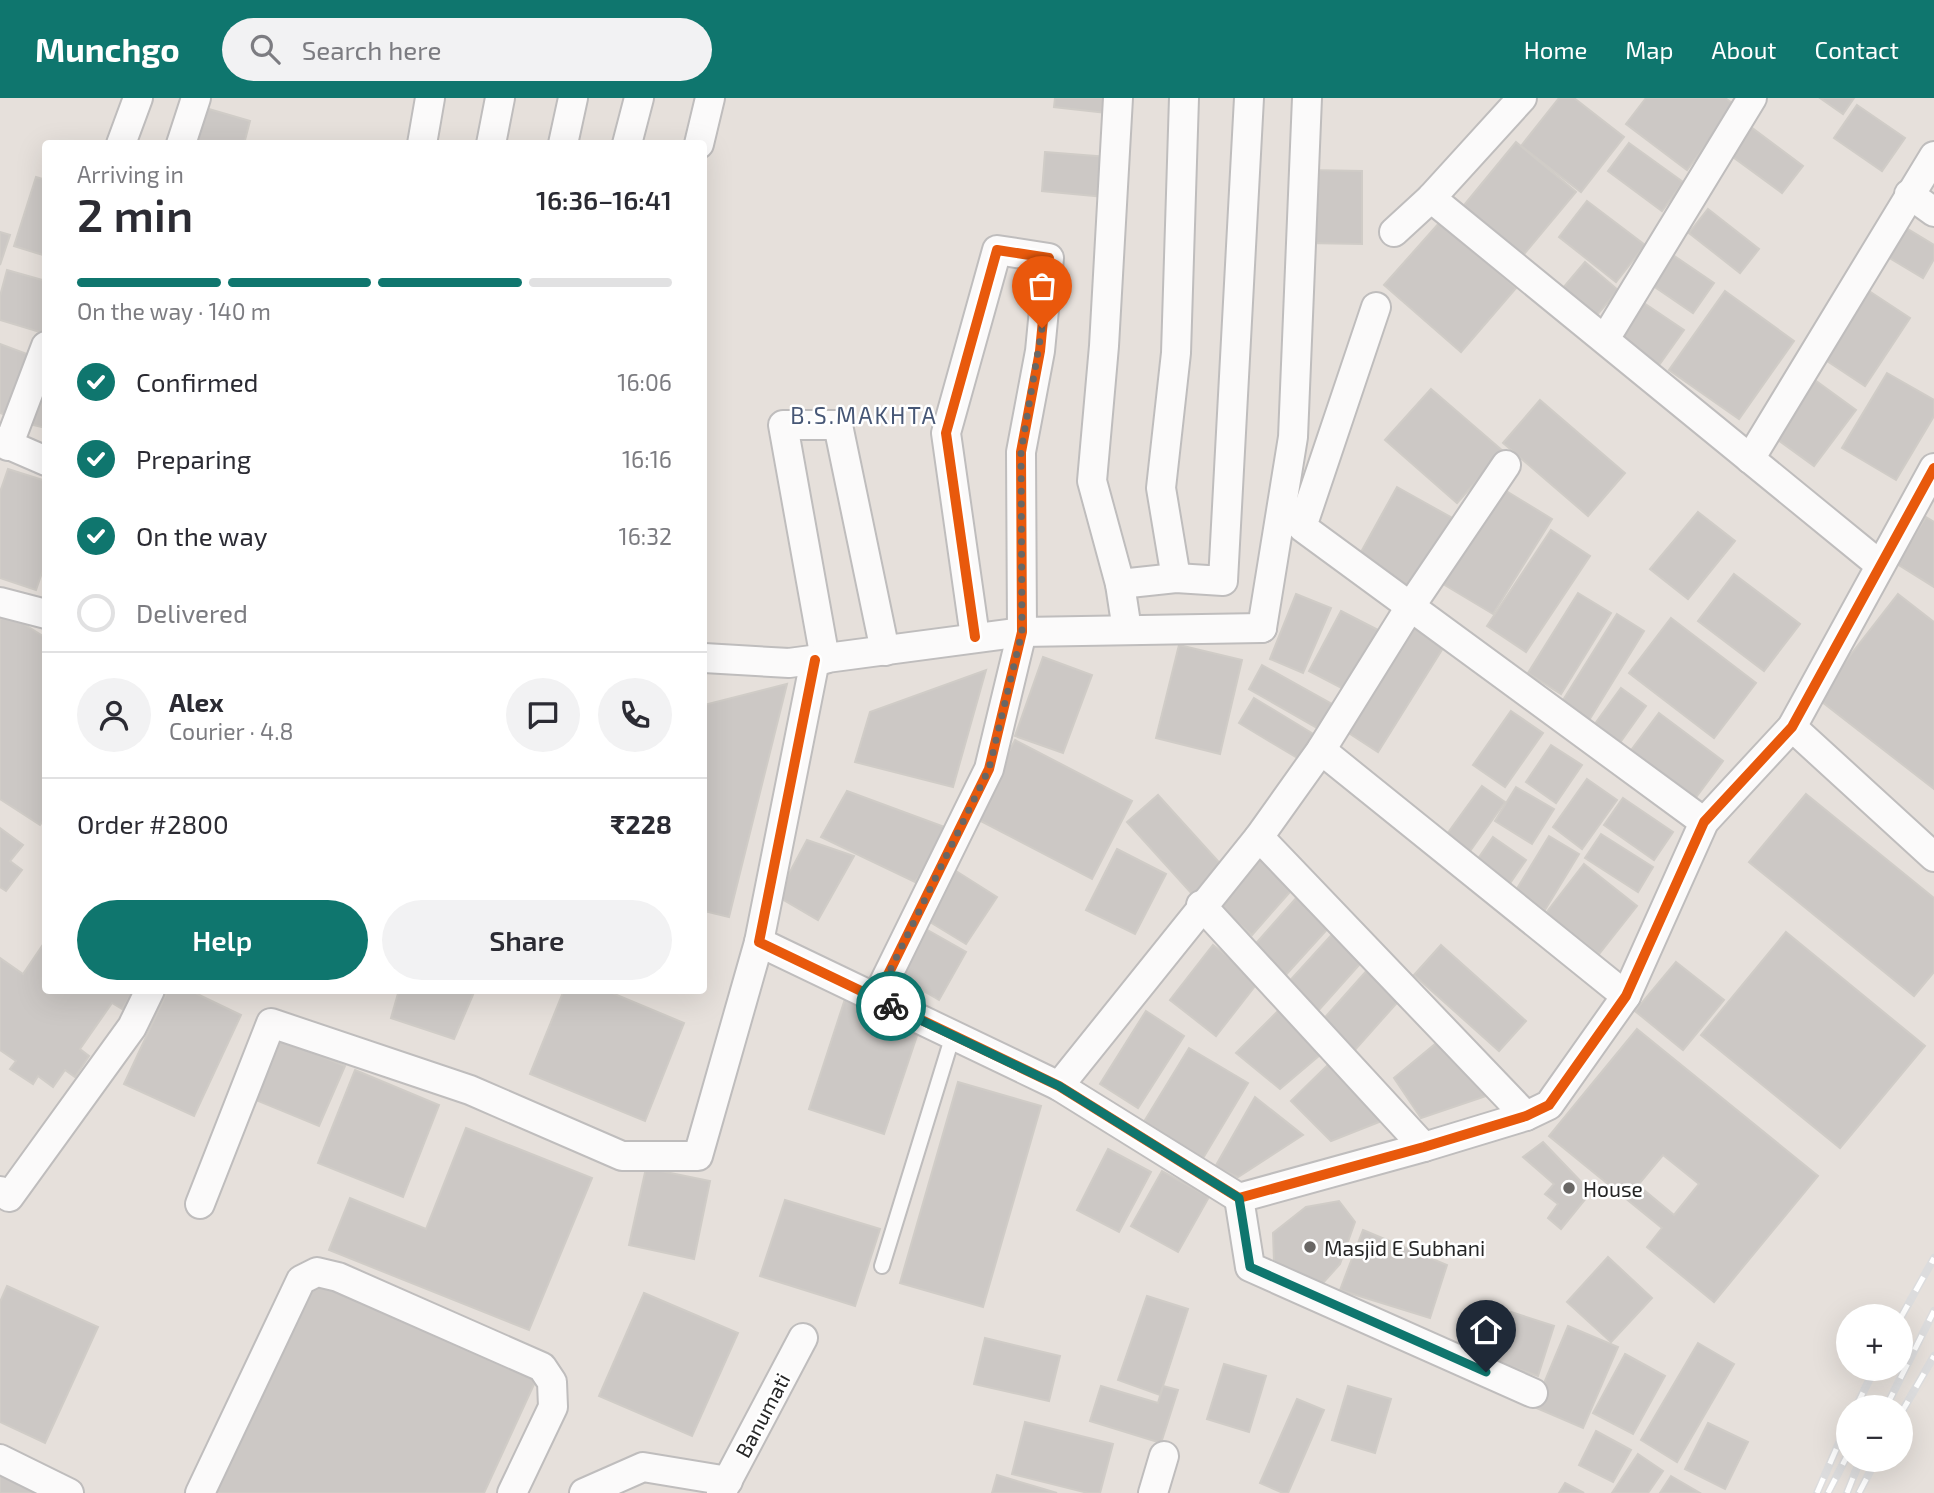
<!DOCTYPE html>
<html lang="en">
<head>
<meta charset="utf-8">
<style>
	:root { --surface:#fff; --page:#f2f2f3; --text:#2b2b33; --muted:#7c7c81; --line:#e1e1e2; --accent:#0f766e }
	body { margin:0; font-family:"Exo 2",sans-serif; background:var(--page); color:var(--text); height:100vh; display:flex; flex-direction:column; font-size:26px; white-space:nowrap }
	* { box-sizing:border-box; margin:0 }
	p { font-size:23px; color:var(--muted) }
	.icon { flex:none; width:38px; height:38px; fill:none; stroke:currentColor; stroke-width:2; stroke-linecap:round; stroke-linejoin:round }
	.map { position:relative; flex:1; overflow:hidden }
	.drawer { position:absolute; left:42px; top:42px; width:665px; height:854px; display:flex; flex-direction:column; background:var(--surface); border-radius:7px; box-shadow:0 7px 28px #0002 }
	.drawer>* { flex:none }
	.tools { position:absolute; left:1836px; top:1206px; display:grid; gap:14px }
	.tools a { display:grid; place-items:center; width:77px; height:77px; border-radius:50%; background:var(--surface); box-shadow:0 7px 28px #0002; font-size:35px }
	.pin { position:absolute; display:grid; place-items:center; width:60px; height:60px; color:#fff; margin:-72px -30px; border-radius:50% 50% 50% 0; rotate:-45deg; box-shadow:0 0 7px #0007 }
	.pin .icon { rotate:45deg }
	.courier { position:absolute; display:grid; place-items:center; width:70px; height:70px; margin:-35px; border:5px solid #0f766e; border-radius:50%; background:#fff; color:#222; box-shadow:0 2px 9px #0007 }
	.overview em { font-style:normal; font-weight:600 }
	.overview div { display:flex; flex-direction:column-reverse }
	.overview { display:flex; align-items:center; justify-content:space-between; height:119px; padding:0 35px }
	h1 { font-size:46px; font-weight:600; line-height:52px }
	.bar { display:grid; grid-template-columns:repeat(4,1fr); gap:10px 7px; align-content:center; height:84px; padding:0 35px }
	.bar i { height:9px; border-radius:5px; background:var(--line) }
	.bar .selected { background:var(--accent) }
	.bar p { grid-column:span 4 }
	.line { display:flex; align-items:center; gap:18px; padding:0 35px; border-top:2px solid var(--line) }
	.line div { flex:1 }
	.round { display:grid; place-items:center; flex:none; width:74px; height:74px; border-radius:37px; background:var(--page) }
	ol { padding:0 35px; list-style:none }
	li { display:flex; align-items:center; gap:21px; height:77px }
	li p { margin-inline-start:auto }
	li .icon { padding:7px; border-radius:50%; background:var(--accent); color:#fff; stroke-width:4 }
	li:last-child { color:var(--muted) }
	li i { width:38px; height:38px; border:4px solid var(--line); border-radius:50% }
	.action { display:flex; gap:14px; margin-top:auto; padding:14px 35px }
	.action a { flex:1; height:80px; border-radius:42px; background:var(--accent); color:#fff; font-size:28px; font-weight:600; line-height:80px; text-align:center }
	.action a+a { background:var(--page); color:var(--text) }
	header { display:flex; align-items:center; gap:42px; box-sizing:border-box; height:98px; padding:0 35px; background:var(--accent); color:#fff }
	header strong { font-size:33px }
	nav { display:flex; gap:38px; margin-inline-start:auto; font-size:24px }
	.search { width:490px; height:63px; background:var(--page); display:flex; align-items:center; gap:18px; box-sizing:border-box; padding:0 24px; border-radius:38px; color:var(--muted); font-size:26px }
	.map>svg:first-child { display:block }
</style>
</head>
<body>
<header>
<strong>Munchgo</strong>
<div class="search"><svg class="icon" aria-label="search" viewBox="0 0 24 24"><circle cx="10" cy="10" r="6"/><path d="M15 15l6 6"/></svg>Search here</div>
<nav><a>Home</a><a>Map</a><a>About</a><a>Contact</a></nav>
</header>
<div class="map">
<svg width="1934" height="1395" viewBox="0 0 1934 1395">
	<rect width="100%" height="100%" fill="#e6e0db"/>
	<!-- building -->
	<g fill="#ccc8c5" stroke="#d0ccc7" stroke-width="2" fill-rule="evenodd">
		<path d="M1055,0H1108L1106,15L1054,9Z"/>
		<path d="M1559,0H1574L1624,39L1581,94L1521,48Z"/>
		<path d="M1646,0H1725L1735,7L1687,72L1626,26Z"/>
		<path d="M1820,0H1854L1843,16Z"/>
		<path d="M1857,7L1905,40L1882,73L1834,40Z"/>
		<path d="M202,9L250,23L244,46H192Z"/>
		<path d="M1747,26L1803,68L1782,95L1726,54Z"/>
		<path d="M1516,44L1576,94L1515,167L1455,118Z"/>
		<path d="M1629,45L1683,84L1662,113L1608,73Z"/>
		<path d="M1045,54L1108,59L1104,99L1042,93Z"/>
		<path d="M1307,72L1362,73V146L1306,145Z"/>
		<path d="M36,79L46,82V158L14,148Z"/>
		<path d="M1587,103L1645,147L1616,184L1559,139Z"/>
		<path d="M1708,111L1759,151L1740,175L1689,135Z"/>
		<path d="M1440,124L1516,190L1461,254L1384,187Z"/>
		<path d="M1903,128L1934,147V161L1923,180L1886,158Z"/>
		<path d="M0,134L10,137L0,167Z"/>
		<path d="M1667,153L1714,185L1693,215L1646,183Z"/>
		<path d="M1585,164L1618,192L1591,224L1558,196Z"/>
		<path d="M7,172L46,183L43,235L0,222V198Z"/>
		<path d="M1866,191L1910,220L1865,288L1821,259Z"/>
		<path d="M1725,193L1794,243L1739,321L1669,272Z"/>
		<path d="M1638,201L1684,232L1659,267L1614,236Z"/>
		<path d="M0,246L35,259L11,319L0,315Z"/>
		<path d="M46,268V330L29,326Z"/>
		<path d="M1887,275L1934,302V318L1896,382L1842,350Z"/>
		<path d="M1808,277L1856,312L1814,368L1767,334Z"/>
		<path d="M1431,291L1503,353L1457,405L1385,342Z"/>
		<path d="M1540,302L1625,375L1588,418L1503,345Z"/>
		<path d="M8,371L46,383V463L36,492L0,480V394Z"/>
		<path d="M1397,389L1454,421L1413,494L1356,463Z"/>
		<path d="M1503,391L1552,421L1493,516L1443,486Z"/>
		<path d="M1698,414L1735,443L1688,501L1650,471Z"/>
		<path d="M1926,419L1934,424V489L1897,466Z"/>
		<path d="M1551,432L1590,458L1526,554L1487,528Z"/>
		<path d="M1734,476L1800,526L1764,573L1698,523Z"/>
		<path d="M1578,495L1611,515L1561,596L1528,575Z"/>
		<path d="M1296,496L1331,510L1303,575L1270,561Z"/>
		<path d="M1898,496L1934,524V691L1817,600Z"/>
		<path d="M1341,513L1382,534L1351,595L1309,573Z"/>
		<path d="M5,514L46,540V719L40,727L0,701V522Z"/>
		<path d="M1617,516L1644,533L1588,624L1560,607Z"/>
		<path d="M1671,520L1756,585L1714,640L1629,575Z"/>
		<path d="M1413,521L1448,542L1378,654L1344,632Z"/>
		<path d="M1179,547L1242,562L1220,656L1156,640Z"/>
		<path d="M1043,559L1092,577L1063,655L1015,638Z"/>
		<path d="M1262,567L1339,610L1326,635L1249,591Z"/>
		<path d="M986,572L953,689L855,664L870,614Z"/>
		<path d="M787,586L729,819L704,813V607Z"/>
		<path d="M1621,590L1646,608L1614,653L1589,634Z"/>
		<path d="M1254,600L1315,637L1299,661L1239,625Z"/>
		<path d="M1511,613L1543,635L1505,689L1473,667Z"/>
		<path d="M1659,615L1723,663L1691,706L1626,659Z"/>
		<path d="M1015,642L1132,703L1092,781L975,720Z"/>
		<path d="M1551,647L1582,667L1556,705L1526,684Z"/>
		<path d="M1587,681L1617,702L1582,751L1553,729Z"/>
		<path d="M1482,688L1505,704L1465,760L1442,743Z"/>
		<path d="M1516,689L1554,711L1532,746L1495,723Z"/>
		<path d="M847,693L950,731L915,784L821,739Z"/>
		<path d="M1806,696L1934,800V874L1914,898L1749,764Z"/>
		<path d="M1158,697L1225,771L1194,798L1127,724Z"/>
		<path d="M1623,700L1673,734L1654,762L1604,727Z"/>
		<path d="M0,730L23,747L10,763L22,772L6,793L0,789Z"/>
		<path d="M1601,736L1653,769L1638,794L1585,760Z"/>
		<path d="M1549,738L1579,756L1545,812L1515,794Z"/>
		<path d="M1493,739L1526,762L1506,791L1473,768Z"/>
		<path d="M807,742L854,758L818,822L777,798Z"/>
		<path d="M1117,751L1166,776L1135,836L1086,812Z"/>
		<path d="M1264,757L1297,786L1252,837L1219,808Z"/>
		<path d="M1584,766L1637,808L1599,856L1546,815Z"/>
		<path d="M956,773L997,799L966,846L925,821Z"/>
		<path d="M1298,798L1331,827L1283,880L1251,851Z"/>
		<path d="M924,830L966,854L939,902L896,877Z"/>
		<path d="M1337,831L1367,858L1317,914L1286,887Z"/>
		<path d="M1786,834L1925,948L1840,1050L1701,937Z"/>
		<path d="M44,845L46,892H134L122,911L112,905L80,951L89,958L75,979L65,972L53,989L38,978L33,986L10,971L16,963L0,952V860L23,876Z"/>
		<path d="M1213,847L1259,883L1216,938L1170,902Z"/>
		<path d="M1441,847L1526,923L1499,953L1414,877Z"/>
		<path d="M1676,864L1724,902L1683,952L1635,913Z"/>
		<path d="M1370,869L1403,898L1353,954L1320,925Z"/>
		<path d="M168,892H189L241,917L194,1018L124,986Z"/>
		<path d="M399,892H475L454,941L391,920Z"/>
		<path d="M564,892H605L684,925L645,1023L530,976Z"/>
		<path d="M845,901L921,926L884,1036L809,1011Z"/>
		<path d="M1282,909L1326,952L1280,991L1236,955Z"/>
		<path d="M1146,913L1184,938L1138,1010L1100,986Z"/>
		<path d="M1637,931L1818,1078L1714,1204L1647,1149L1662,1130L1549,1038ZM1663,1057L1699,1086L1674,1117L1638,1087Z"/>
		<path d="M277,940L345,968L319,1028L251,1000Z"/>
		<path d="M1440,942L1486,998L1421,1020L1394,980Z"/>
		<path d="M1189,950L1248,985L1199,1067L1139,1032Z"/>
		<path d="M1333,962L1389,1020L1331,1043L1291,1003Z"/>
		<path d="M355,972L439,1007L403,1099L318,1065Z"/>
		<path d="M958,984L1041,1008L983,1209L900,1185Z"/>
		<path d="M1255,999L1303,1037L1238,1079L1215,1069Z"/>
		<path d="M466,1030L592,1080L529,1232L329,1152L350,1100L426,1131Z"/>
		<path d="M1543,1044L1591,1094L1561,1131L1548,1120L1558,1106L1545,1096L1554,1086L1523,1059Z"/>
		<path d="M1108,1051L1151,1074L1119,1134L1077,1112Z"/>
		<path d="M646,1070L710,1083L694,1161L629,1147Z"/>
		<path d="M1162,1073L1209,1099L1178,1154L1131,1128Z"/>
		<path d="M785,1102L880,1131L855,1208L760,1178Z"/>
		<path d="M1339,1103L1355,1124L1340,1166L1322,1186L1274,1164L1273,1135L1306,1109Z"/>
		<path d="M1363,1132L1447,1167L1430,1220L1340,1192Z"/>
		<path d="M1608,1159L1652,1200L1611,1244L1567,1204Z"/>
		<path d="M315,1182L536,1282L484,1395H212Z"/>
		<path d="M7,1188L98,1229L45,1345L0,1324V1204Z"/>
		<path d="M644,1195L738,1235L692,1338L599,1298Z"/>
		<path d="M1147,1198L1188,1211L1160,1297L1118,1282Z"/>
		<path d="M1511,1214L1554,1228L1538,1278L1495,1263Z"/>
		<path d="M1568,1228L1618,1249L1583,1330L1534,1309Z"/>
		<path d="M985,1240L1060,1258L1049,1303L974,1286Z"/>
		<path d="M1698,1245L1734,1266L1677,1364L1641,1342Z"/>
		<path d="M1625,1256L1665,1278L1633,1336L1593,1315Z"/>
		<path d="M1224,1266L1266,1278L1249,1334L1207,1321Z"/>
		<path d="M1101,1288L1158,1305L1163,1288L1178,1292L1161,1345L1090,1323Z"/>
		<path d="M1348,1288L1391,1301L1375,1355L1332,1342Z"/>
		<path d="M1297,1301L1324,1312L1288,1395H1283L1260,1385Z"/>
		<path d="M1025,1324L1113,1346L1100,1395H1088L1012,1376Z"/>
		<path d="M1708,1325L1748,1344L1725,1391L1685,1371Z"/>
		<path d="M1596,1333L1631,1352L1613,1384L1579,1367Z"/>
		<path d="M1638,1356L1663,1373L1648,1395H1612Z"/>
		<path d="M0,1372L51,1395H0Z"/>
		<path d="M997,1377L1057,1395H992Z"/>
		<path d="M1671,1378L1700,1395H1660Z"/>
		<path d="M1565,1385L1584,1395H1559Z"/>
	</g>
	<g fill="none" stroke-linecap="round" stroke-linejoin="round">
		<defs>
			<path id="lane" d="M882,1168L953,937"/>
			<g id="street">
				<path d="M1118,0L1104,248L1092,383L1120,486L1127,532"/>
				<path d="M121,46L138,0"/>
				<path d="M181,46L196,0"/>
				<path d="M422,46L430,0"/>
				<path d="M491,46L500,0"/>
				<path d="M563,46L573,0"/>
				<path d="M627,46L639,0"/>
				<path d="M699,46L710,0"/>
				<path d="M1909,96L1934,114"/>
				<path d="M1431,100L1880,467"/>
				<path d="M1394,134L1431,100L1522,0"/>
				<path d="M1376,209L1302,429L1704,724"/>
				<path d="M1605,241L1752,0"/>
				<path d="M0,343L46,363"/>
				<path d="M8,348L46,248"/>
				<path d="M1750,361L1934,58"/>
				<path d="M1176,480L1161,390L1176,255L1184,0"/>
				<path d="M1120,486L1176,480L1223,483L1249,0"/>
				<path d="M0,504L46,516"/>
				<path d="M1262,530L1293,339L1307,0"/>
				<path d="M704,560L789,565L1022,534L1262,530"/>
				<path d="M825,561L783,327H838L885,553"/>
				<path d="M815,562L759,844L1059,988L1239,1100L1424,1049L1526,1018L1549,1007L1626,898L1704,724L1792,629L1934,370"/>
				<path d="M1792,629L1934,759"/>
				<path d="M1321,652L1626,898"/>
				<path d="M1259,739L1526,1018"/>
				<path d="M1201,807L1424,1049"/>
				<path d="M876,901L989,671L1022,534L1021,354L1040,253L1049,160L997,152L946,335L975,539"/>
				<path d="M1059,988L1259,739L1321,652L1410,509L1506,367"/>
				<path d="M0,1093L9,1099L132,929L150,892"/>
				<path d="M1239,1100L1250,1169L1533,1295"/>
				<path d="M200,1106L271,925L470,992L622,1058H698L759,844"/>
				<path d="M0,1361L69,1395"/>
				<path d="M200,1395L301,1182L317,1174L338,1179L542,1269L552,1284L553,1309L512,1395"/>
				<path d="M584,1395L643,1369L728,1383"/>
				<path d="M721,1395L803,1240"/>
				<path d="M1153,1395L1164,1358"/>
			</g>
		</defs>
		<!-- lane casing -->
		<use href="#lane" stroke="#bfbdbd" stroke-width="18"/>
		<!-- street casing -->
		<use href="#street" stroke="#bfbdbd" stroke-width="32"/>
		<!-- lane -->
		<use href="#lane" stroke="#fbfafa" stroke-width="14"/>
		<!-- street -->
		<use href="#street" stroke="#fbfafa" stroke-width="28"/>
		<defs>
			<g id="rail">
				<path d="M1900,1221L1934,1160"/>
				<path d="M1856,1309L1875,1270"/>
				<path d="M1886,1309L1934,1213"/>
				<path d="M1900,1317L1934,1258"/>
				<path d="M1817,1395L1848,1324"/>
				<path d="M1828,1395L1848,1356"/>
				<path d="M1847,1395L1860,1362"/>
				<path d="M1859,1395L1876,1362"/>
			</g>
		</defs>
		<!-- rail casing -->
		<use href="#rail" stroke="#dcdcdd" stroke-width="8"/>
		<!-- rail -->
		<use href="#rail" stroke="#fff" stroke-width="5" stroke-dasharray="16" stroke-linecap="butt"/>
		<defs>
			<g id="cycleway">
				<path d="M815,562L759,844L1059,988L1239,1100L1424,1049L1526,1018L1549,1007L1626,898L1704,724L1792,629L1934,370"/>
				<path d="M876,901L989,671L1022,534L1021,354L1040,253L1049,160L997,152L946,335L975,539"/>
			</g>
		</defs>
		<!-- cycleway casing -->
		<use href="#cycleway" stroke="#fff" stroke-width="15"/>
		<!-- cycleway -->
		<use href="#cycleway" stroke="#e8590c" stroke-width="10"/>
	</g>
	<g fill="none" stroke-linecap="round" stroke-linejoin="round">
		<!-- done -->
		<path stroke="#696765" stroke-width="7" stroke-dasharray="0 12.6" d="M891,908L876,901L989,671L1022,534L1021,354L1042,230"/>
		<!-- route -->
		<path stroke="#0f766e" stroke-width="9" d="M891,908L1059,988L1239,1100L1250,1169L1486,1274"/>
	</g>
	<!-- markers -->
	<g fill="#696765" stroke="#fff" stroke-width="2.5">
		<circle cx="1569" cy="1090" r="7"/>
		<circle cx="1310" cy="1149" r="7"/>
	</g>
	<g text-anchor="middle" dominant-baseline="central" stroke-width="5" stroke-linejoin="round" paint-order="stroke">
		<!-- poi labels -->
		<g font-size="21" fill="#262626" stroke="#fff" text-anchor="start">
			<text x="1583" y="1090">House</text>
			<text x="1324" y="1149">Masjid E Subhani</text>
		</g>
		<!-- street labels -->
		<g font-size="21" fill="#262626" stroke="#fff">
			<text transform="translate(762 1317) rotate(-62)">Banumati</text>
		</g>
		<!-- neighbourhood labels -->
		<g font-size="23" letter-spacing="2" fill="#475776" stroke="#fff">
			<text x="864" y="317">B.S.MAKHTA</text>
		</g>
	</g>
</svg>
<div class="tools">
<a>+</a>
<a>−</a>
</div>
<div class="pin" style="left:1042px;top:230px;background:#ea580c"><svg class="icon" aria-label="bag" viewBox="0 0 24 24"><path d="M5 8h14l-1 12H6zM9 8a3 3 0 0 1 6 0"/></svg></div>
<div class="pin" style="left:1486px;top:1274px;background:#1f2937"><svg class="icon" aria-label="home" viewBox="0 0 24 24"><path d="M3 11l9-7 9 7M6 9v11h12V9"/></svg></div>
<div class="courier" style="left:891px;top:908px"><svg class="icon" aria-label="bike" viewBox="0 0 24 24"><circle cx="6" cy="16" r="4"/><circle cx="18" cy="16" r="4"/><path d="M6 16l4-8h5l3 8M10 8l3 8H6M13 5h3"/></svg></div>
<section class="drawer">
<div class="overview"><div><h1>2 min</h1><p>Arriving in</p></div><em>16:36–16:41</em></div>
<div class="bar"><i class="selected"></i><i class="selected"></i><i class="selected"></i><i></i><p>On the way · 140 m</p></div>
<ol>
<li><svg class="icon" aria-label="check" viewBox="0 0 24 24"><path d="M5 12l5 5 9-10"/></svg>Confirmed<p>16:06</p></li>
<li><svg class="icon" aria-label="check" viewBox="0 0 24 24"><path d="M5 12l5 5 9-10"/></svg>Preparing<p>16:16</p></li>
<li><svg class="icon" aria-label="check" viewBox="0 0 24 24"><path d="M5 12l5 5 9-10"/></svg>On the way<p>16:32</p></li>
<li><i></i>Delivered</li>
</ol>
<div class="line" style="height:126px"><a class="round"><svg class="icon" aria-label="person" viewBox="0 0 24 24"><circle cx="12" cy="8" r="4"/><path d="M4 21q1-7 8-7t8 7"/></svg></a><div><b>Alex</b><p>Courier · 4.8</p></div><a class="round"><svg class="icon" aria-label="chat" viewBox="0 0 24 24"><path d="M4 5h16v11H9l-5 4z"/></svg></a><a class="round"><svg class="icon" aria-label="phone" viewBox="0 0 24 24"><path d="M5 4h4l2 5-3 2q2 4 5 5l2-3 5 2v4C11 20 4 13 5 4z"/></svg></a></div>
<div class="line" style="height:91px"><div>Order #2800</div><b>₹228</b></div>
<div class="action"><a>Help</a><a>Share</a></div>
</section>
</div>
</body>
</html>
